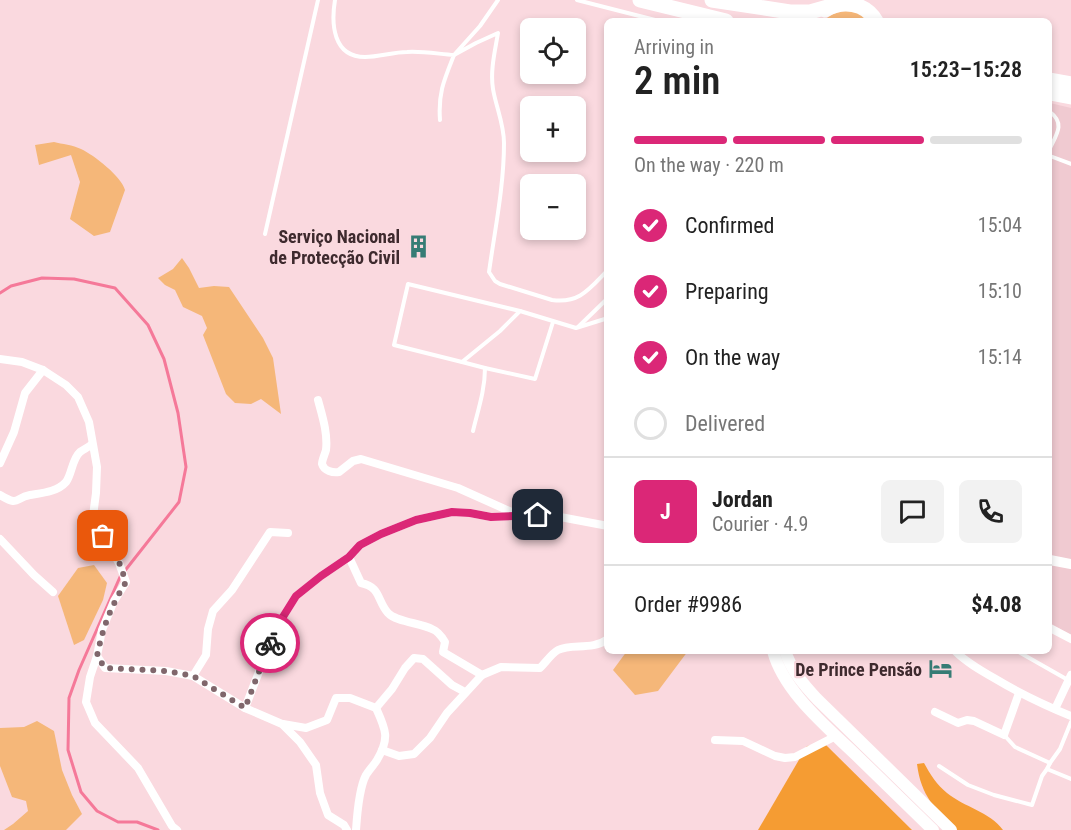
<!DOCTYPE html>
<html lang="en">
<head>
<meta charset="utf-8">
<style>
	:root { --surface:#fff; --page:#f2f2f2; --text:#222; --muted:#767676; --line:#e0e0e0; --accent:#db2777 }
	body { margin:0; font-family:"Roboto Condensed",sans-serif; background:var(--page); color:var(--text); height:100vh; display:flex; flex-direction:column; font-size:22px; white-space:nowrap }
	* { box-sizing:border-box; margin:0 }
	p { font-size:20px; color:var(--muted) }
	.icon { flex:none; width:33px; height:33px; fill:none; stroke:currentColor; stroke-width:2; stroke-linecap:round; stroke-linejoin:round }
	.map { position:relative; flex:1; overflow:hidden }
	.panel { position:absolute; left:604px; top:18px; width:448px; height:636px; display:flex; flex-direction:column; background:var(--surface); border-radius:9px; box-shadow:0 3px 9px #0003 }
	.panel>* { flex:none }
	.tools { position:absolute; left:520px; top:18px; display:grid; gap:12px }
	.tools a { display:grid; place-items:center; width:66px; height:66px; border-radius:9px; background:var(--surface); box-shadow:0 3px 9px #0003; font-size:30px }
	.pin { position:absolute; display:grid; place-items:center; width:51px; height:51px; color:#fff; margin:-26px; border-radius:12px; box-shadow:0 3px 9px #0006 }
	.courier { position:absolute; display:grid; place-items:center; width:60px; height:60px; margin:-30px; border:4px solid #db2777; border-radius:50%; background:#fff; color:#222; box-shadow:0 2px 8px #0007 }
	.overview em { font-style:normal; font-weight:600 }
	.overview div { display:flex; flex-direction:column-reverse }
	.overview { display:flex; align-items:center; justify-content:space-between; height:102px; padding:0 30px }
	h1 { font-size:39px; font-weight:600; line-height:45px }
	.bar { display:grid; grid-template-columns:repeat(4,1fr); gap:9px 6px; align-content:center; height:72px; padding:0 30px }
	.bar i { height:8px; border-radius:4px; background:var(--line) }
	.bar .selected { background:var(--accent) }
	.bar p { grid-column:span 4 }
	.line { display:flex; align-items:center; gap:15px; padding:0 30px; border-top:2px solid var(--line) }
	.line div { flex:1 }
	.round { display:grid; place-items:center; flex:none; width:63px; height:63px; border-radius:9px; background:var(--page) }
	ol { padding:0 30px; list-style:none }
	li { display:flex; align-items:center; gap:18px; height:66px }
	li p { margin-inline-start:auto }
	li .icon { padding:6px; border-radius:50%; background:var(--accent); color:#fff; stroke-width:4 }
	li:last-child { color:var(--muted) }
	li i { width:33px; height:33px; border:3px solid var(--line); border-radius:50% }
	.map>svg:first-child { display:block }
</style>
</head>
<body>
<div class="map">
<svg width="1071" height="830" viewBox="0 0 1071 830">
	<rect width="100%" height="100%" fill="#fad9df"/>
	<!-- built -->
	<path fill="#f0cad1" d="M1050,103L1071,108V635L1050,623Z"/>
	<!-- green -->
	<g fill="#f5b779">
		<path d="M849,10L861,14L868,21H824C831,13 839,12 849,10Z"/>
		<path d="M54,142C62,144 73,145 81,149C94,155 122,177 125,190L110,232L94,236L70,219L80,182L71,155L39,165L35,145Z"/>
		<path d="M182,258L189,268L199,288L214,286L229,287L263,338L273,358L281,414L261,399L251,404L235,403L226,394L203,335L207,328L202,316L183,307L175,290L165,285L158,278L173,269Z"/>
		<path d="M94,565L107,583L103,600L84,640L74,645L58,596L78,568Z"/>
		<path d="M627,651H688L658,691L635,695L613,670Z"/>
		<path d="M37,721L54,731L62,770L72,795L82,814L66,830H4L13,824L28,811L26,801L12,797L0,766V728L24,727Z"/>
	</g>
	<!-- forest -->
	<g fill="#f59c33">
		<path d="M825,744L912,830H758L807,746Z"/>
		<path d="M924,763C930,774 937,785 947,793C964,807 990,812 1003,830H957C935,809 921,796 917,764Z"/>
	</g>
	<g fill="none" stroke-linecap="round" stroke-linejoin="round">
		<!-- stream -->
		<path stroke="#f57999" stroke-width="3" d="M0,293L11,286L42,278L74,279L115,288L148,325L164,359L178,413L186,467L179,502L120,577L79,670L69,698L68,750L81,792L97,811L118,822H137L158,830"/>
		<!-- lane -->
		<g stroke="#fff" stroke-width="4">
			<path d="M335,0C331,24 333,57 365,57C379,57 393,52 407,52C422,51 439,54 454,55C444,80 438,93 440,120"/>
			<path d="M498,0L480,26L454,55L476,43L498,33C495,51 490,71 493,89C496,107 504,124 504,143C504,186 495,229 489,272L495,281L500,284L552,300C580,304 590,288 608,270"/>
			<path d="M577,0L659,21"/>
			<path d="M1050,112C1065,123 1057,134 1050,148"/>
			<path d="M1050,156L1071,164"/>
			<path d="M265,234L318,0"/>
			<path d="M578,327L608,298"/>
			<path d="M462,362L394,345L408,284L520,311"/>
			<path d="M485,368L535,379L553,322"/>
			<path d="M473,431C478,410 485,390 485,368L462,362L500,331L520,311L576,328L608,318"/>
			<path d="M1017,651L1068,680"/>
			<path d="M1005,736L1015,747L1050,763L1047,769L1071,779"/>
			<path d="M1050,763L1060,749L1071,722"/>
			<path d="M939,766L968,785L994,795L1032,805L1042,776L1047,769"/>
		</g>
		<!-- street -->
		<g stroke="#fff" stroke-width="8">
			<path d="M0,359L22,362L43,370L66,385L78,397L89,422L97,467L96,493L93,516L103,536L119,563L126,582L114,601L102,630L97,656L90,677L86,702L95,723L138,768L172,826L177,830"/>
			<path d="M318,400C322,415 328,433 326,450C325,454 322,460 322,464C324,471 333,473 339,472L353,461L361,459L458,488L516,514"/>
			<path d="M0,463L14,432L25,393L43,370"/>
			<path d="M0,495C20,507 14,498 30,495C42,493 57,492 66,482C72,474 72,459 80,452C84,449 89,447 92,444"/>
			<path d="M0,539L34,575L53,592"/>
			<path d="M349,557L361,583C381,587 377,601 388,613C396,622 421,623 432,629C438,631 442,637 445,642L443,652L482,675"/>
			<path d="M1050,628L1071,639"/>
			<path d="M955,651C966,662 980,670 994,678C1019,693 1044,705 1071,716"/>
			<path d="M97,656L105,668L166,671L193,676"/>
			<path d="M245,708L193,676L206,655L208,629L213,611L232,590L270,532L288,533"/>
			<path d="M376,708L392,689L405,668L414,658L423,659L452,685L465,692"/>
			<path d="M1055,709L1071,675"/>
			<path d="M935,712L958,723L967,720L974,721L1004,735L1019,693"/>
			<path d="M283,724L306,728L327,720L336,698H350L376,708C386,730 390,738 377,760C374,765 369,770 366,775C359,788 357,815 356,830"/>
			<path d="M715,740L743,741L775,756L785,758L795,757L836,736"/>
			<path d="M382,750L399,756L414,754L430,738L447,713L482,675L501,667L540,668C546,662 552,653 558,650C572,643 592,651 608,639"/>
			<path d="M347,830L344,825L328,815L320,793L316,765L300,742L282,724L245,708L276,628L296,596L321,576L349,557L360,545L381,534L416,520L452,512L470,513L491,517L538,515L555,516L608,526"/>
		</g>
		<!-- secondary -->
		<path stroke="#fff" stroke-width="10" d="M1050,560L1071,564"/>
		<!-- primary -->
		<g stroke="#fff" stroke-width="12">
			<path d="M773,651C784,692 826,726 856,755C882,780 907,805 933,830"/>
			<path d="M785,651C792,671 803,684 817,699L951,830"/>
		</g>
		<!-- highway -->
		<g stroke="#fff" stroke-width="15">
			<path d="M640,0L726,21"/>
			<path d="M712,0L790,12H810L831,6"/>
			<path d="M825,10C842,0 865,2 876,21"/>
			<path d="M1050,80L1071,84"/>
			<path d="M1050,93L1071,97"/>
		</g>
	</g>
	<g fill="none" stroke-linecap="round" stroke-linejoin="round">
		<!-- done -->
		<path stroke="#80676c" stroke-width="6" stroke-dasharray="0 10.8" d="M103,536L119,562L126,582C110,608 103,627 97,656L105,668L166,671L193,676L245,708L270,643"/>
		<!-- route -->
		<path stroke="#db2777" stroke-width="8" d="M270,643L276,628L296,596L321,576L349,557L360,545L381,534L416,520L452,512L470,513L491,517L538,515"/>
	</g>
	<!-- icons -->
	<defs>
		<symbol id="building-bare" viewBox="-9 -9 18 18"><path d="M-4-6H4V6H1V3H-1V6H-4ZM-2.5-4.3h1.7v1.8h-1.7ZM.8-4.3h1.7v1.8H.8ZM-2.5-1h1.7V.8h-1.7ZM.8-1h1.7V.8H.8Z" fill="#367c75" stroke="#fad9df" stroke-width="2.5" paint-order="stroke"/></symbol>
		<symbol id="hotel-bare" viewBox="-9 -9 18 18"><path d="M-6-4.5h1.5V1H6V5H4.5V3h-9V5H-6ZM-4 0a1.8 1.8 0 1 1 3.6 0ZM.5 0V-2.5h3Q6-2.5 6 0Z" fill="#367c75" stroke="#fad9df" stroke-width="2.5" paint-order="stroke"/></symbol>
	</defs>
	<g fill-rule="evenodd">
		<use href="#building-bare" x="402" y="230" width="33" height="33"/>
		<use href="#hotel-bare" x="924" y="652" width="33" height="33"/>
	</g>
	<g text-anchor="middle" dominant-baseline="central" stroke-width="4.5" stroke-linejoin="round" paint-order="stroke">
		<!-- poi labels -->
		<g font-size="18" font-weight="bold" fill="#3e2a2e" stroke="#fad9df" text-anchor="end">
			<text x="400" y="236">Serviço Nacional<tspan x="400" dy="21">de Protecção Civil</tspan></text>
			<text x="922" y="669">De Prince Pensão</text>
		</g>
	</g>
</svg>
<div class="tools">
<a><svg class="icon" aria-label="locate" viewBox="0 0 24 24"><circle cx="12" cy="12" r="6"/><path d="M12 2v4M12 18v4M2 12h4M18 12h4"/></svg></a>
<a>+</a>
<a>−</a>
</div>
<div class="pin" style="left:103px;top:536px;background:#ea580c"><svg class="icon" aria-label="bag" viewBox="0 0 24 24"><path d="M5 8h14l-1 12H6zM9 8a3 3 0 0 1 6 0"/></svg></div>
<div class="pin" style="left:538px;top:515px;background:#1f2937"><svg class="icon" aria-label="home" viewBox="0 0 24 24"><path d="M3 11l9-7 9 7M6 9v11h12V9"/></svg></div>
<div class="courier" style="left:270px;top:643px"><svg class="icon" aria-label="bike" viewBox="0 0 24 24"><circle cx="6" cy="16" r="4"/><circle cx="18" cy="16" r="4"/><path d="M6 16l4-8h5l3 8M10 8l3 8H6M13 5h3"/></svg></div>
<section class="panel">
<div class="overview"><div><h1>2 min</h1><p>Arriving in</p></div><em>15:23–15:28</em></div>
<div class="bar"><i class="selected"></i><i class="selected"></i><i class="selected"></i><i></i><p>On the way · 220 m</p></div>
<ol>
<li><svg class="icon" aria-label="check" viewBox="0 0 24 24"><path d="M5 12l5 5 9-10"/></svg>Confirmed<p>15:04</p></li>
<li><svg class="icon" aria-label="check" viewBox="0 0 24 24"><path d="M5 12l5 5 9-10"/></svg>Preparing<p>15:10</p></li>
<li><svg class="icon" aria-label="check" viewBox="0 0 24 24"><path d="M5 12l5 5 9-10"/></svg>On the way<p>15:14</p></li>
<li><i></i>Delivered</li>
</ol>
<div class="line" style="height:108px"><b class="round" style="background:var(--accent);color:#fff">J</b><div><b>Jordan</b><p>Courier · 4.9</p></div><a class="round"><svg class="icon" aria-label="chat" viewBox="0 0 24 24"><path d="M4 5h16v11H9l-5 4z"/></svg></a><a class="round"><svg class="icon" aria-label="phone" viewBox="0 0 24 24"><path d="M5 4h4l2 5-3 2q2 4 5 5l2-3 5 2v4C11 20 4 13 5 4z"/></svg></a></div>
<div class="line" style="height:78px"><div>Order #9986</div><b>$4.08</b></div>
</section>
</div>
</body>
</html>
